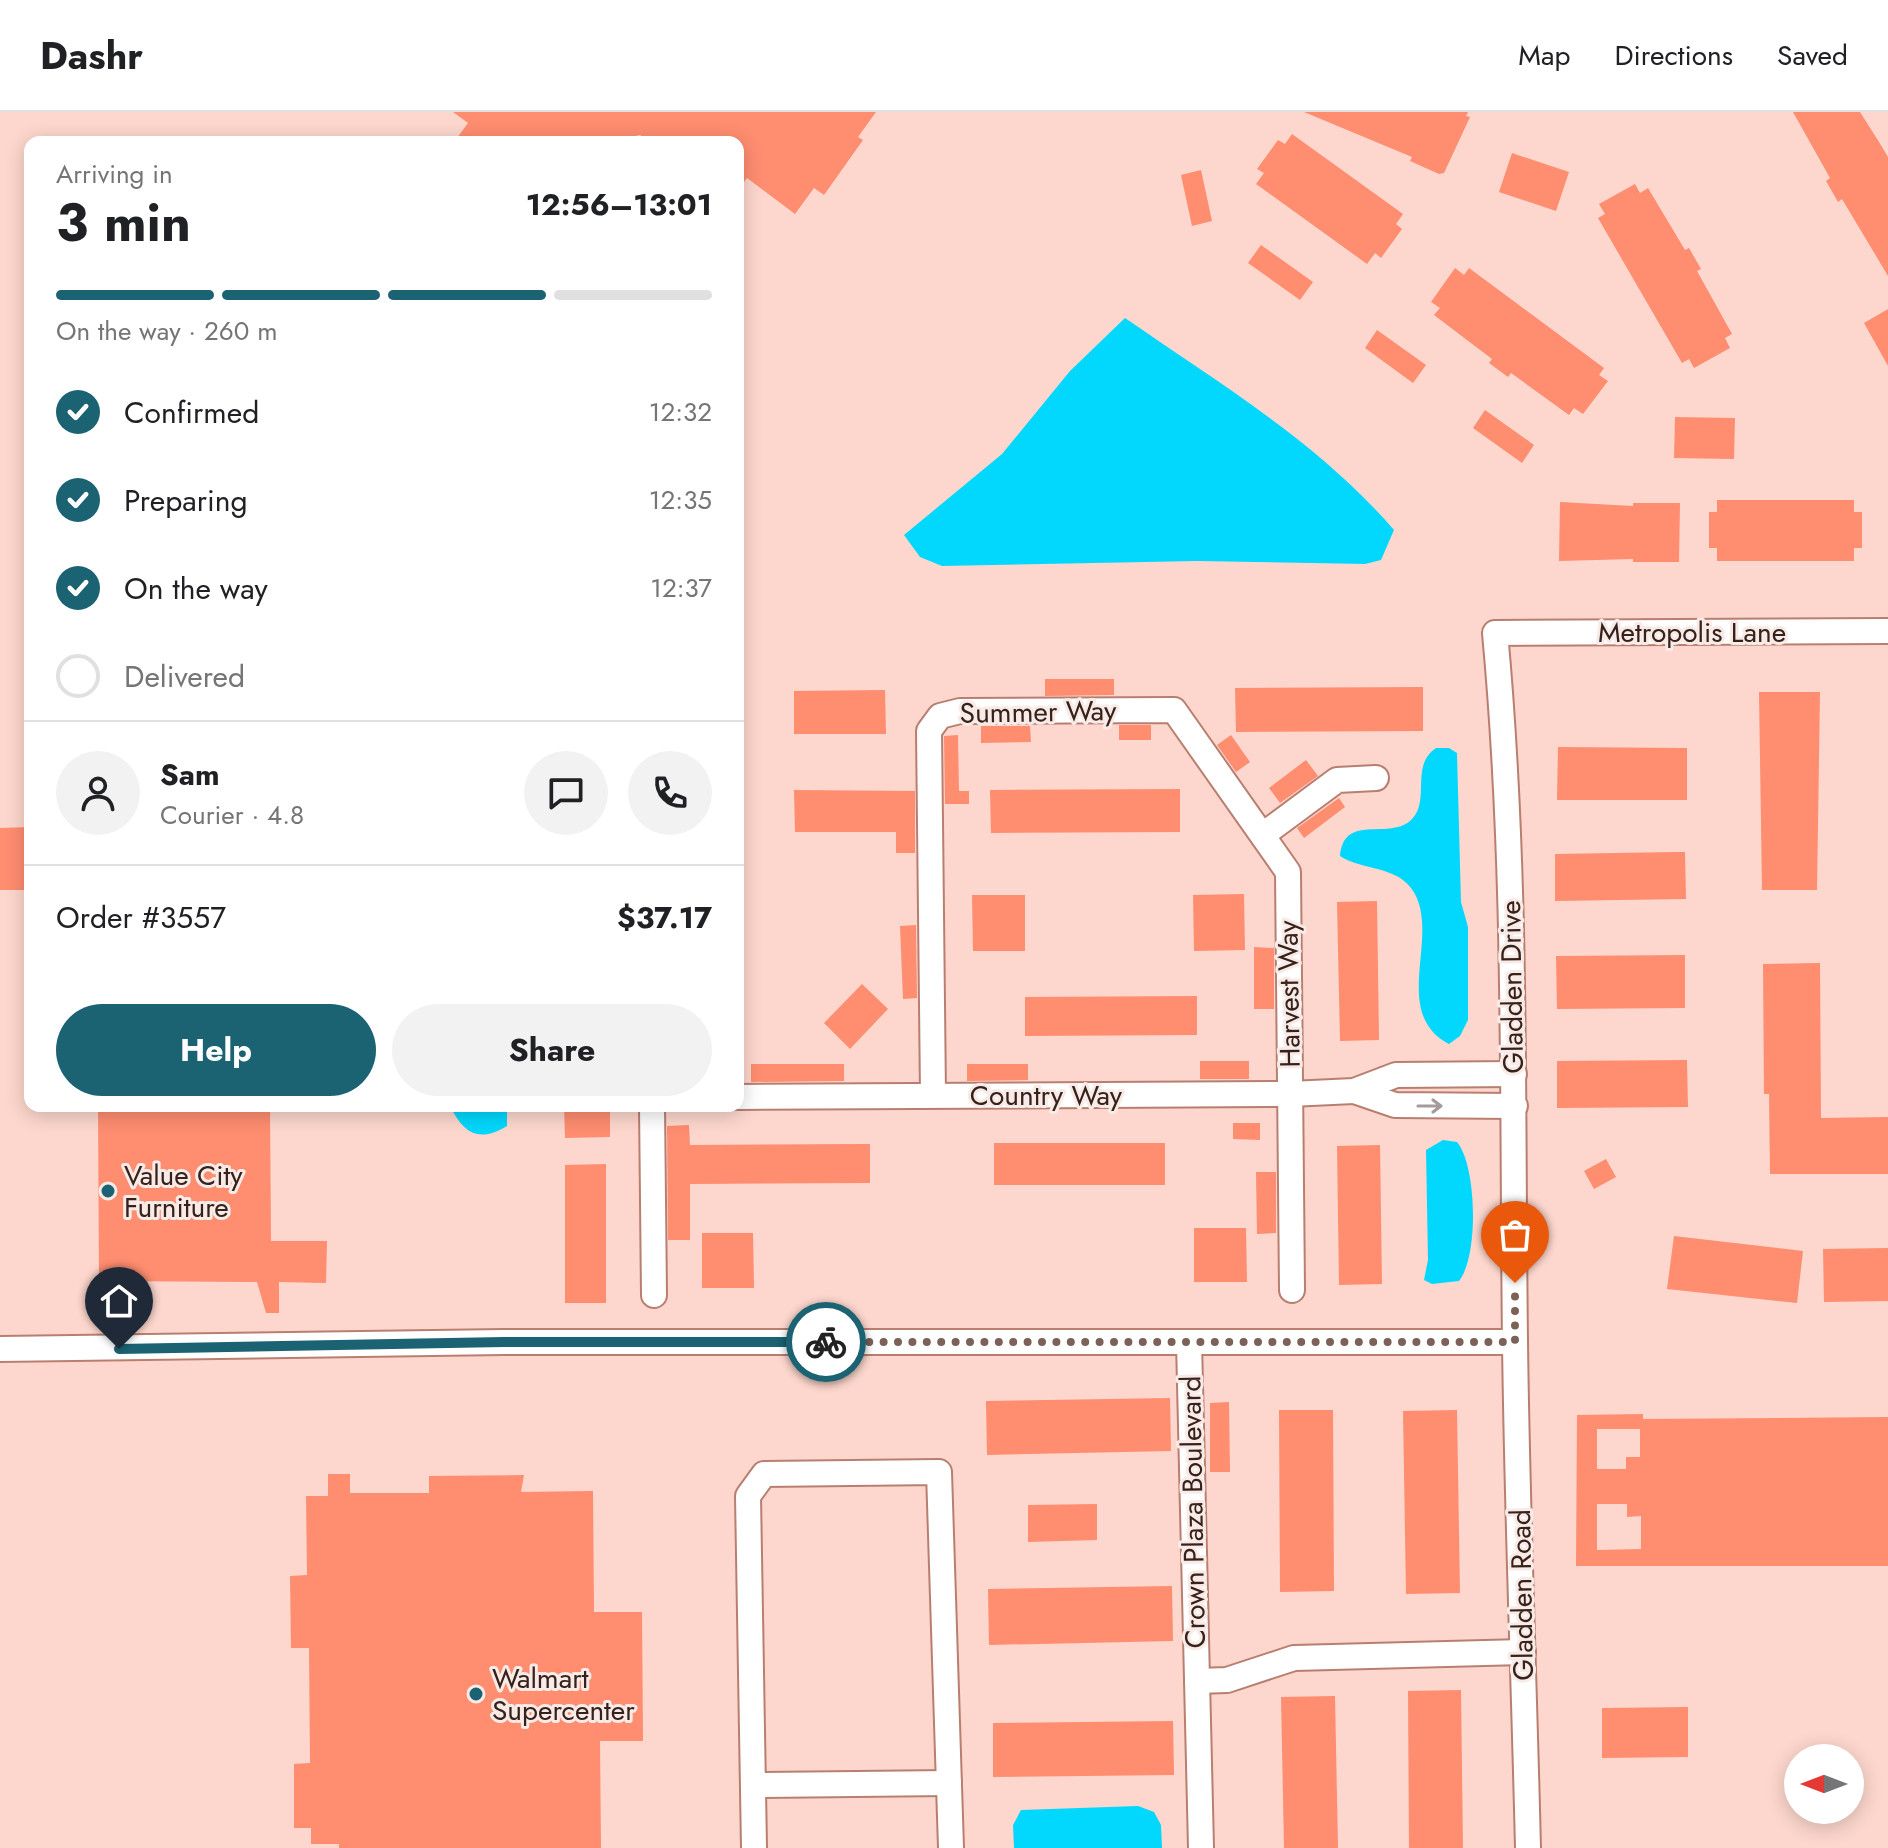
<!DOCTYPE html>
<html lang="en">
<head>
<meta charset="utf-8">
<style>
	:root { --surface:#fff; --page:#f2f2f2; --text:#202124; --muted:#757577; --line:#e0e0e0; --accent:#1b6372 }
	body { margin:0; font-family:Jost,sans-serif; background:var(--page); color:var(--text); height:100vh; display:flex; flex-direction:column; font-size:30px; white-space:nowrap }
	* { box-sizing:border-box; margin:0 }
	p { font-size:26px; color:var(--muted) }
	.icon { flex:none; width:44px; height:44px; fill:none; stroke:currentColor; stroke-width:2; stroke-linecap:round; stroke-linejoin:round }
	.map { position:relative; flex:1; overflow:hidden }
	.details { position:absolute; left:24px; top:24px; width:720px; height:976px; display:flex; flex-direction:column; background:var(--surface); border-radius:16px; box-shadow:0 4px 20px #0003 }
	.details>* { flex:none }
	.needle { width:52px; rotate:270deg }
	.buttons { position:absolute; left:1784px; top:1632px; display:grid; gap:16px }
	.buttons a { display:grid; place-items:center; width:80px; height:80px; border-radius:50%; background:var(--surface); box-shadow:0 4px 20px #0003; font-size:40px }
	.pin { position:absolute; display:grid; place-items:center; width:68px; height:68px; color:#fff; margin:-82px -34px; border-radius:50% 50% 50% 0; rotate:-45deg; box-shadow:0 0 8px #0007 }
	.pin .icon { rotate:45deg }
	.courier { position:absolute; display:grid; place-items:center; width:80px; height:80px; margin:-40px; border:6px solid #1b6372; border-radius:50%; background:#fff; color:#222; box-shadow:0 2px 10px #0007 }
	.head em { font-style:normal; font-weight:700 }
	.head div { display:flex; flex-direction:column-reverse }
	.head { display:flex; align-items:center; justify-content:space-between; height:136px; padding:0 32px }
	h1 { font-size:52px; font-weight:700; line-height:60px }
	.bar { display:grid; grid-template-columns:repeat(4,1fr); gap:12px 8px; align-content:center; height:96px; padding:0 32px }
	.bar i { height:10px; border-radius:6px; background:var(--line) }
	.bar .selected { background:var(--accent) }
	.bar p { grid-column:span 4 }
	.line { display:flex; align-items:center; gap:20px; padding:0 32px; border-top:2px solid var(--line) }
	.line div { flex:1 }
	.round { display:grid; place-items:center; flex:none; width:84px; height:84px; border-radius:42px; background:var(--page) }
	ol { padding:0 32px; list-style:none }
	li { display:flex; align-items:center; gap:24px; height:88px }
	li p { margin-inline-start:auto }
	li .icon { padding:8px; border-radius:50%; background:var(--accent); color:#fff; stroke-width:4 }
	li:last-child { color:var(--muted) }
	li i { width:44px; height:44px; border:4px solid var(--line); border-radius:50% }
	.action { display:flex; gap:16px; margin-top:auto; padding:16px 32px }
	.action a { flex:1; height:92px; border-radius:48px; background:var(--accent); color:#fff; font-size:32px; font-weight:700; line-height:92px; text-align:center }
	.action a+a { background:var(--page); color:var(--text) }
	header { display:flex; align-items:center; gap:48px; box-sizing:border-box; height:112px; padding:0 40px; background:var(--surface); border-bottom:2px solid var(--line) }
	header strong { font-size:38px }
	nav { display:flex; gap:44px; margin-inline-start:auto; font-size:28px }
	.map>svg:first-child { display:block }
</style>
</head>
<body>
<header>
<strong>Dashr</strong>
<nav><a>Map</a><a>Directions</a><a>Saved</a></nav>
</header>
<div class="map">
<svg width="1888" height="1736" viewBox="0 0 1888 1736">
	<rect width="100%" height="100%" fill="#fdd7cd"/>
	<!-- water -->
	<g fill="#02d8fd">
		<path d="M1125,206C1219,271 1319,331 1394,418L1381,448L1365,452L1197,449L942,454L920,445L904,423L1002,342L1070,259Z"/>
		<path d="M1436,636H1449L1457,641L1461,790L1468,815V908L1460,924L1449,932C1388,900 1444,820 1411,776C1395,754 1361,758 1340,744C1344,701 1387,728 1410,709C1432,690 1409,654 1436,636Z"/>
		<path d="M450,994H507V1014C479,1031 464,1022 450,994Z"/>
		<path d="M1443,1028L1457,1030C1477,1054 1479,1144 1459,1169L1432,1172L1424,1168L1428,1148L1426,1038Z"/>
		<path d="M1138,1694L1154,1700L1161,1713L1162,1736H1014L1013,1713L1021,1698Z"/>
	</g>
	<!-- building -->
	<g fill="#ff8d70" fill-rule="evenodd">
		<path d="M453,0H876L858,25L863,28L824,83L814,76L795,102L747,66L738,78V30H649L640,23L607,30H454L468,11Z"/>
		<path d="M1304,0H1468L1466,4L1470,5L1444,61L1439,62L1410,49L1412,45Z"/>
		<path d="M1793,0H1860L1879,30L1888,45V164L1842,87L1838,90L1826,69L1830,66Z"/>
		<path d="M1292,22L1403,102L1396,112L1402,117L1381,146L1375,141L1367,152L1256,72L1264,61L1257,57L1278,28L1285,32Z"/>
		<path d="M1512,41L1569,60L1556,99L1499,80Z"/>
		<path d="M1201,58L1212,109L1192,114L1181,63Z"/>
		<path d="M1635,72L1640,81L1648,76L1685,138L1689,136L1701,157L1697,159L1732,222L1725,226L1730,236L1694,256L1689,247L1682,251L1598,106L1605,102L1599,92Z"/>
		<path d="M1261,133L1313,170L1300,188L1248,151Z"/>
		<path d="M1455,156L1464,163L1469,156L1604,256L1599,263L1608,269L1583,302L1574,296L1569,303L1511,261L1508,265L1489,251L1492,247L1434,203L1440,196L1431,190Z"/>
		<path d="M1888,197V254L1864,211Z"/>
		<path d="M1377,218L1426,253L1413,271L1365,236Z"/>
		<path d="M1485,298L1534,333L1522,351L1473,316Z"/>
		<path d="M1675,305L1735,306L1734,347L1674,346Z"/>
		<path d="M1717,388H1854V400H1862V436H1854V449H1717V436H1709V400H1717Z"/>
		<path d="M1560,390L1633,394V391H1680L1679,450H1633V447L1559,449Z"/>
		<path d="M1045,567H1114V583L1045,584Z"/>
		<path d="M1423,575V619L1236,620L1235,576Z"/>
		<path d="M885,578L886,622H794V579Z"/>
		<path d="M1759,580H1820L1817,778H1762Z"/>
		<rect x="1119" y="613" width="32" height="15"/>
		<path d="M981,614H1030L1031,630L981,631Z"/>
		<path d="M958,623L959,679H969V692H945L944,624Z"/>
		<path d="M1231,623L1250,650L1236,660L1217,633Z"/>
		<path d="M1558,635L1687,636V688H1557Z"/>
		<path d="M1306,648L1318,664L1280,691L1269,676Z"/>
		<path d="M1180,677V720L991,721L990,678Z"/>
		<path d="M794,678L915,679V741H896V720H795Z"/>
		<path d="M1339,686L1345,695L1304,726L1297,716Z"/>
		<path d="M30,715V778H0V716Z"/>
		<path d="M1676,740H1685L1686,787L1555,789V742Z"/>
		<path d="M1244,782L1245,838L1194,839L1193,783Z"/>
		<path d="M972,783H1025V839H973Z"/>
		<path d="M1377,789L1379,928L1340,929L1337,790Z"/>
		<path d="M916,813L917,886L903,887L900,814Z"/>
		<path d="M1254,835L1274,836V897H1254Z"/>
		<path d="M1685,843V896L1557,897L1556,844Z"/>
		<path d="M1820,851L1821,1006L1888,1005V1062H1770L1769,982H1764L1763,852Z"/>
		<path d="M862,872L888,897L850,937L824,911Z"/>
		<path d="M1197,884V923L1025,924V885Z"/>
		<path d="M1687,948L1688,995L1557,996V949Z"/>
		<rect x="1200" y="949" width="49" height="18"/>
		<path d="M751,952H844V969L751,970Z"/>
		<path d="M967,952H1028V968L967,969Z"/>
		<path d="M98,994H270L271,1129H327L326,1171L279,1170V1201H266L257,1170L99,1169Z"/>
		<path d="M564,994H610V1025L565,1026Z"/>
		<path d="M1233,1011H1260V1028L1233,1027Z"/>
		<path d="M689,1013L690,1033L870,1032V1071L690,1072V1128H668L667,1014Z"/>
		<rect x="994" y="1031" width="171" height="42"/>
		<path d="M1380,1033L1382,1172L1339,1173L1337,1034Z"/>
		<path d="M1606,1047L1616,1065L1594,1077L1584,1059Z"/>
		<path d="M606,1052V1191H565V1053Z"/>
		<path d="M1256,1060H1276V1121L1257,1122Z"/>
		<path d="M1194,1116H1246L1247,1170H1194Z"/>
		<path d="M702,1121H753L754,1176H702Z"/>
		<path d="M1674,1124L1803,1139L1797,1191L1667,1177Z"/>
		<path d="M1888,1136V1189L1824,1190L1823,1137Z"/>
		<path d="M1170,1286L1171,1339L987,1343L986,1289Z"/>
		<path d="M1229,1290L1230,1360H1210V1291Z"/>
		<path d="M1279,1298H1333L1334,1479L1280,1480Z"/>
		<path d="M1457,1298L1460,1481L1406,1482L1403,1299Z"/>
		<path d="M1643,1302V1307L1888,1305V1454H1576L1577,1303ZM1597,1317H1640V1345H1626V1357H1597ZM1597,1392H1627V1405L1641,1404V1437L1597,1438Z"/>
		<path d="M328,1362H350V1381H429V1364L524,1363L521,1380L593,1379L594,1500H642L643,1629H600L601,1736H339V1732H311V1716H294V1652L310,1651L309,1536H291L290,1464L307,1463L306,1384H328Z"/>
		<path d="M1097,1392V1428L1028,1430V1393Z"/>
		<path d="M1172,1474L1173,1529L989,1533L988,1477Z"/>
		<path d="M1461,1578L1463,1736H1409L1408,1579Z"/>
		<path d="M1335,1584L1338,1736H1284L1281,1585Z"/>
		<path d="M1688,1595V1645L1602,1646V1596Z"/>
		<path d="M1173,1609L1174,1663L993,1665V1611Z"/>
	</g>
	<g fill="none" stroke-linecap="round" stroke-linejoin="round">
		<defs>
			<g id="minor">
				<path d="M1264,722L1337,668L1376,666"/>
				<path d="M1354,979L1395,993L1515,994"/>
				<path d="M933,983L929,619L940,604L960,599L1174,598L1288,760L1292,1178"/>
				<path d="M738,985L1290,982L1354,979L1396,963L1514,962"/>
				<path d="M652,994L654,1183"/>
				<path d="M1189,1230L1201,1736"/>
				<path d="M0,1237L504,1230H1515"/>
				<path d="M1197,1569L1227,1568L1294,1546L1523,1540"/>
				<path d="M753,1673L949,1671"/>
				<path d="M754,1736L748,1384L764,1362L939,1360L951,1736"/>
				<path d="M1528,1736C1524,1567 1517,1398 1515,1229C1512,993 1517,756 1495,521L1888,519"/>
			</g>
		</defs>
		<!-- minor casing -->
		<use href="#minor" stroke="#b87f70" stroke-width="28"/>
		<!-- minor -->
		<use href="#minor" stroke="#fff" stroke-width="24"/>
	</g>
	<!-- one-way arrows -->
	<defs><path id="oneway-shaft" d="M-6 0H5M1.5-3L5.5 0L1.5 3" fill="none" stroke-width="1.6" stroke-linecap="round" stroke-linejoin="round" transform="scale(2)"/></defs>
	<use stroke="#a59b98" href="#oneway-shaft" transform="translate(1430 994)"/>
	<g fill="none" stroke-linecap="round" stroke-linejoin="round">
		<!-- done -->
		<path stroke="#7c6159" stroke-width="8" stroke-dasharray="0 14.4" d="M826,1230H1515V1171"/>
		<!-- route -->
		<path stroke="#1b6372" stroke-width="10" d="M119,1237L504,1230H826"/>
	</g>
	<!-- markers -->
	<g fill="#1b6372" stroke="#f8ebe7" stroke-width="3">
		<circle cx="108" cy="1079" r="8"/>
		<circle cx="476" cy="1582" r="8"/>
	</g>
	<g text-anchor="middle" dominant-baseline="central" stroke-width="6" stroke-linejoin="round" paint-order="stroke">
		<!-- street labels -->
		<g font-size="28" fill="#37211b" stroke="#f8ebe7">
			<text x="1692" y="520">Metropolis Lane</text>
			<text transform="translate(1038 600) rotate(-1)">Summer Way</text>
			<text transform="translate(1512 875) rotate(-91)">Gladden Drive</text>
			<text transform="translate(1289 882) rotate(-91)">Harvest Way</text>
			<text x="1046" y="983">Country Way</text>
			<text transform="translate(1193 1400) rotate(-91)">Crown Plaza Boulevard</text>
			<text transform="translate(1522 1483) rotate(-91)">Gladden Road</text>
		</g>
		<!-- poi labels -->
		<g font-size="28" fill="#37211b" stroke="#f8ebe7" text-anchor="start">
			<text x="124" y="1063">Value City<tspan x="124" dy="32">Furniture</tspan></text>
			<text x="492" y="1566">Walmart<tspan x="492" dy="32">Supercenter</tspan></text>
		</g>
	</g>
</svg>
<div class="buttons">
<a><svg class="needle" viewBox="-14 -14 28 28"><path d="M0-13l5 13h-10z" fill="#e53935"/><path d="M0 13l5-13h-10z" fill="#757577"/></svg></a>
</div>
<div class="pin" style="left:1515px;top:1171px;background:#ea580c"><svg class="icon" aria-label="bag" viewBox="0 0 24 24"><path d="M5 8h14l-1 12H6zM9 8a3 3 0 0 1 6 0"/></svg></div>
<div class="pin" style="left:119px;top:1237px;background:#1f2937"><svg class="icon" aria-label="home" viewBox="0 0 24 24"><path d="M3 11l9-7 9 7M6 9v11h12V9"/></svg></div>
<div class="courier" style="left:826px;top:1230px"><svg class="icon" aria-label="bike" viewBox="0 0 24 24"><circle cx="6" cy="16" r="4"/><circle cx="18" cy="16" r="4"/><path d="M6 16l4-8h5l3 8M10 8l3 8H6M13 5h3"/></svg></div>
<section class="details">
<div class="head"><div><h1>3 min</h1><p>Arriving in</p></div><em>12:56–13:01</em></div>
<div class="bar"><i class="selected"></i><i class="selected"></i><i class="selected"></i><i></i><p>On the way · 260 m</p></div>
<ol>
<li><svg class="icon" aria-label="check" viewBox="0 0 24 24"><path d="M5 12l5 5 9-10"/></svg>Confirmed<p>12:32</p></li>
<li><svg class="icon" aria-label="check" viewBox="0 0 24 24"><path d="M5 12l5 5 9-10"/></svg>Preparing<p>12:35</p></li>
<li><svg class="icon" aria-label="check" viewBox="0 0 24 24"><path d="M5 12l5 5 9-10"/></svg>On the way<p>12:37</p></li>
<li><i></i>Delivered</li>
</ol>
<div class="line" style="height:144px"><a class="round"><svg class="icon" aria-label="person" viewBox="0 0 24 24"><circle cx="12" cy="8" r="4"/><path d="M4 21q1-7 8-7t8 7"/></svg></a><div><b>Sam</b><p>Courier · 4.8</p></div><a class="round"><svg class="icon" aria-label="chat" viewBox="0 0 24 24"><path d="M4 5h16v11H9l-5 4z"/></svg></a><a class="round"><svg class="icon" aria-label="phone" viewBox="0 0 24 24"><path d="M5 4h4l2 5-3 2q2 4 5 5l2-3 5 2v4C11 20 4 13 5 4z"/></svg></a></div>
<div class="line" style="height:104px"><div>Order #3557</div><b>$37.17</b></div>
<div class="action"><a>Help</a><a>Share</a></div>
</section>
</div>
</body>
</html>
